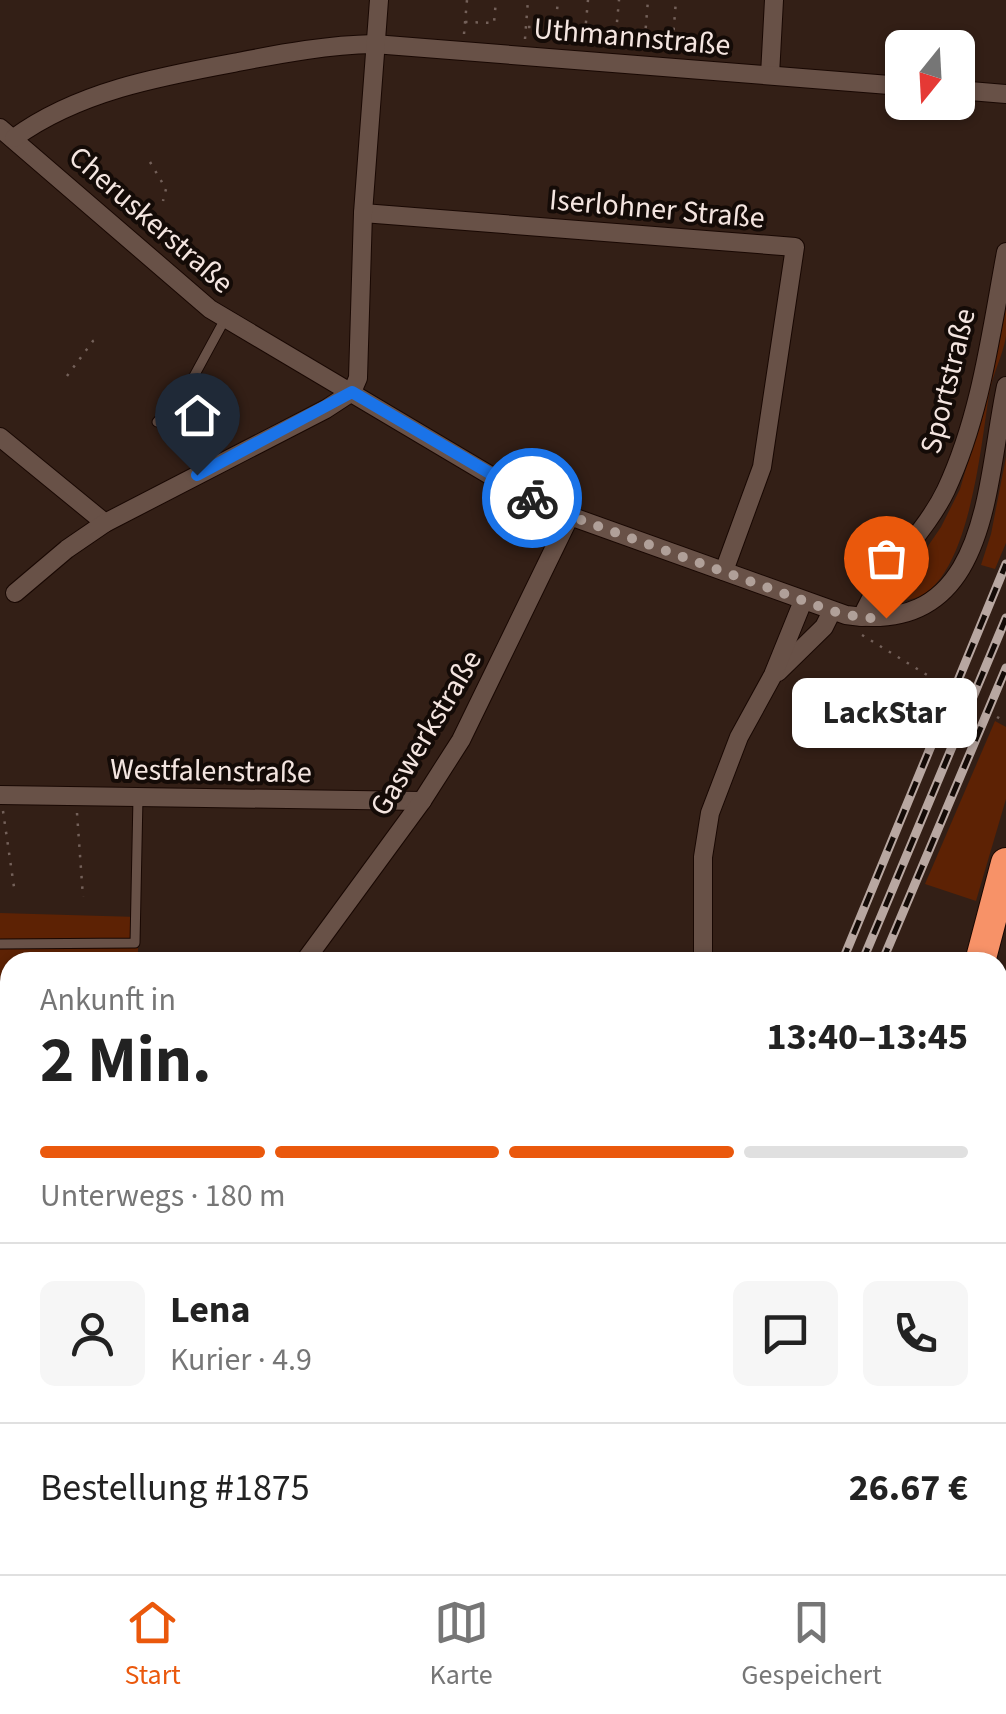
<!DOCTYPE html>
<html lang="de">
<head>
<meta charset="utf-8">
<style>
	:root { --surface:#fff; --page:#f6f6f6; --text:#222; --muted:#767676; --line:#e0e0e0; --accent:#ea580c }
	body { margin:0; font-family:"Source Sans 3",sans-serif; background:var(--page); color:var(--text); height:100vh; display:flex; flex-direction:column; font-size:38px; white-space:nowrap }
	* { box-sizing:border-box; margin:0 }
	p { font-size:32px; color:var(--muted) }
	.icon { flex:none; width:55px; height:55px; fill:none; stroke:currentColor; stroke-width:2; stroke-linecap:round; stroke-linejoin:round }
	.map { position:relative; flex:1; overflow:hidden }
	.details { position:absolute; left:0px; top:952px; width:1008px; height:622px; display:flex; flex-direction:column; background:var(--surface); border-radius:30px 30px 0 0; box-shadow:0 2px 8px #0004 }
	.details>* { flex:none }
	.needle { width:65px; rotate:198deg }
	.fabs { position:absolute; left:885px; top:30px; display:grid; gap:20px }
	.fabs a { display:grid; place-items:center; width:90px; height:90px; border-radius:15px; background:var(--surface); box-shadow:0 2px 8px #0004; font-size:50px }
	.pin { position:absolute; display:grid; place-items:center; width:85px; height:85px; color:#fff; margin:-102px -42px; border-radius:50% 50% 50% 0; rotate:-45deg; box-shadow:0 0 10px #0007 }
	.pin .icon { rotate:45deg }
	.courier { position:absolute; display:grid; place-items:center; width:100px; height:100px; margin:-50px; border:8px solid #1a73e8; border-radius:50%; background:#fff; color:#222; box-shadow:0 2px 12px #0007 }
	.bubble { position:absolute; height:70px; border-radius:15px; background:var(--surface); box-shadow:0 2px 8px #0004; font-size:32px; font-weight:700; line-height:70px; text-align:center }
	.head em { font-style:normal; font-weight:700 }
	.head div { display:flex; flex-direction:column-reverse }
	.head { display:flex; align-items:center; justify-content:space-between; height:170px; padding:0 40px }
	h1 { font-size:65px; font-weight:700; line-height:75px }
	.bar { display:grid; grid-template-columns:repeat(4,1fr); gap:15px 10px; align-content:center; height:120px; padding:0 40px }
	.bar i { height:12px; border-radius:8px; background:var(--line) }
	.bar .active { background:var(--accent) }
	.bar p { grid-column:span 4 }
	.line { display:flex; align-items:center; gap:25px; padding:0 40px; border-top:2px solid var(--line) }
	.line div { flex:1 }
	.round { display:grid; place-items:center; flex:none; width:105px; height:105px; border-radius:15px; background:var(--page) }
	.dock { display:flex; justify-content:space-around; align-items:center; height:140px; border-top:2px solid var(--line); background:var(--surface); font-size:28px; color:var(--muted) }
	.dock a { display:grid; justify-items:center; gap:5px }
	.dock .active { color:var(--accent) }
	.map>svg:first-child { display:block }
</style>
</head>
<body>
<div class="map">
<svg width="1006" height="1574" viewBox="0 0 1006 1574">
	<rect width="100%" height="100%" fill="#331f16"/>
	<!-- green -->
	<g fill="#5d2204">
		<path d="M1006,298C1006,310 1006,324 1006,336C1003,356 992,374 989,395C981,441 968,615 894,599L889,588L917,562L941,527L960,489L975,438Z"/>
		<path d="M1006,457V543L995,569L981,565L991,534Z"/>
		<path d="M995,721L1006,727V799L976,901L925,884Z"/>
		<path d="M0,913L138,917V962H10V981L0,982Z"/>
		<path d="M998,1560L1006,1565V1574H933L943,1565H998Z"/>
		<path d="M510,1565H570L565,1574H508Z"/>
	</g>
	<g fill="none" stroke-linecap="round" stroke-linejoin="round">
		<!-- street-tunnel -->
		<path stroke="#503d34" stroke-width="18" stroke-dasharray="18 9" stroke-linecap="butt" d="M998,1125L1006,1077"/>
		<defs>
			<g id="lane">
				<path d="M157,422L187,389L225,319"/>
				<path d="M0,944L135,943L138,797"/>
			</g>
			<g id="street">
				<path d="M770,75L774,0"/>
				<path d="M958,90L1006,94"/>
				<path d="M0,128L210,309L525,496L570,516L846,615C990,637 985,485 1006,386"/>
				<path d="M14,138C78,91 162,76 238,62C284,53 328,45 374,44L902,86"/>
				<path d="M363,213L795,247L762,467L724,571"/>
				<path d="M352,392L358,378L363,213L379,0"/>
				<path d="M0,437L105,523"/>
				<path d="M15,593L67,549L105,523L326,409L352,392"/>
				<path d="M862,617C881,570 924,536 946,490C981,415 991,332 1006,252"/>
				<path d="M778,672L824,627L832,611"/>
				<path d="M0,795L422,801"/>
				<path d="M304,962L422,801L461,740L570,516"/>
				<path d="M703,962V857L710,813L739,737L773,675L803,601"/>
				<path d="M920,1574L930,1565"/>
			</g>
			<g id="secondary">
				<path d="M998,1528L1006,1524"/>
				<path d="M490,1574L492,1565"/>
			</g>
			<g id="highway">
				<path d="M980,962L1006,863"/>
				<path d="M998,1028L1006,993"/>
				<path d="M856,1574L859,1565"/>
				<path d="M890,1574L893,1565"/>
			</g>
		</defs>
		<!-- lane casing -->
		<use href="#lane" stroke="#190803" stroke-width="11"/>
		<!-- street casing -->
		<use href="#street" stroke="#190803" stroke-width="20"/>
		<!-- secondary casing -->
		<use href="#secondary" stroke="#190803" stroke-width="28"/>
		<!-- highway casing -->
		<use href="#highway" stroke="#190803" stroke-width="32"/>
		<!-- path -->
		<g stroke="#74615a" stroke-width="2.5" stroke-dasharray="2.5 8" stroke-linecap="butt">
			<path d="M465,22L494,23L496,0"/>
			<path d="M528,27H548L556,21L558,0"/>
			<path d="M585,30L616,33L619,0"/>
			<path d="M464,34L467,0"/>
			<path d="M525,39L528,0"/>
			<path d="M584,44L588,0"/>
			<path d="M644,49L648,0"/>
			<path d="M672,51L676,0"/>
			<path d="M150,162L166,189L163,201"/>
			<path d="M67,376L93,341L100,338"/>
			<path d="M862,635L945,686"/>
			<path d="M997,717L1006,722"/>
			<path d="M3,811L15,894"/>
			<path d="M77,813L83,897"/>
		</g>
		<!-- lane -->
		<use href="#lane" stroke="#685147" stroke-width="9"/>
		<!-- street -->
		<use href="#street" stroke="#685147" stroke-width="18"/>
		<!-- secondary -->
		<use href="#secondary" stroke="#685147" stroke-width="25"/>
		<!-- highway -->
		<use href="#highway" stroke="#f79268" stroke-width="30"/>
		<defs>
			<g id="rail">
				<path d="M842,962L1006,564"/>
				<path d="M862,962L1006,618"/>
				<path d="M882,962L1006,668"/>
				<path d="M155,1574L158,1565"/>
				<path d="M172,1574L180,1565"/>
				<path d="M205,1574L213,1565"/>
				<path d="M575,1574L579,1565"/>
				<path d="M602,1574L606,1565"/>
				<path d="M624,1574L628,1565"/>
			</g>
		</defs>
		<!-- rail casing -->
		<use href="#rail" stroke="#b8a7a1" stroke-width="9"/>
		<!-- rail -->
		<use href="#rail" stroke="#140b07" stroke-width="5" stroke-dasharray="15" stroke-linecap="butt"/>
	</g>
	<g fill="none" stroke-linecap="round" stroke-linejoin="round">
		<!-- done -->
		<path stroke="#b0a099" stroke-width="10" stroke-dasharray="0 18" d="M532,498L570,516L832,611L862,618H886"/>
		<!-- route -->
		<path stroke="#1a73e8" stroke-width="12" d="M197,475L352,392L532,498"/>
	</g>
	<g text-anchor="middle" dominant-baseline="central" stroke-width="8" stroke-linejoin="round" paint-order="stroke">
		<!-- street labels -->
		<g font-size="30" fill="#f4e5e0" stroke="#140b07">
			<text transform="translate(632 37) rotate(5)">Uthmannstraße</text>
			<text transform="translate(657 209) rotate(5)">Iserlohner Straße</text>
			<text transform="translate(151 220) rotate(41)">Cheruskerstraße</text>
			<text transform="translate(948 381) rotate(-76)">Sportstraße</text>
			<text transform="translate(426 733) rotate(-59)">Gaswerkstraße</text>
			<text transform="translate(211 771) rotate(1)">Westfalenstraße</text>
		</g>
	</g>
</svg>
<div class="fabs">
<a><svg class="needle" viewBox="-14 -14 28 28"><path d="M0-13l5 13h-10z" fill="#e53935"/><path d="M0 13l5-13h-10z" fill="#767676"/></svg></a>
</div>
<div class="pin" style="left:886px;top:618px;background:#ea580c"><svg class="icon" aria-label="bag" viewBox="0 0 24 24"><path d="M5 8h14l-1 12H6zM9 8a3 3 0 0 1 6 0"/></svg></div>
<div class="pin" style="left:197px;top:475px;background:#1f2937"><svg class="icon" aria-label="home" viewBox="0 0 24 24"><path d="M3 11l9-7 9 7M6 9v11h12V9"/></svg></div>
<div class="courier" style="left:532px;top:498px"><svg class="icon" aria-label="bike" viewBox="0 0 24 24"><circle cx="6" cy="16" r="4"/><circle cx="18" cy="16" r="4"/><path d="M6 16l4-8h5l3 8M10 8l3 8H6M13 5h3"/></svg></div>
<div class="bubble" style="left:792px;top:678px;width:185px">LackStar</div>
<section class="details">
<div class="head"><div><h1>2 Min.</h1><p>Ankunft in</p></div><em>13:40–13:45</em></div>
<div class="bar"><i class="active"></i><i class="active"></i><i class="active"></i><i></i><p>Unterwegs · 180 m</p></div>
<div class="line" style="height:180px"><a class="round"><svg class="icon" aria-label="person" viewBox="0 0 24 24"><circle cx="12" cy="8" r="4"/><path d="M4 21q1-7 8-7t8 7"/></svg></a><div><b>Lena</b><p>Kurier · 4.9</p></div><a class="round"><svg class="icon" aria-label="chat" viewBox="0 0 24 24"><path d="M4 5h16v11H9l-5 4z"/></svg></a><a class="round"><svg class="icon" aria-label="phone" viewBox="0 0 24 24"><path d="M5 4h4l2 5-3 2q2 4 5 5l2-3 5 2v4C11 20 4 13 5 4z"/></svg></a></div>
<div class="line" style="height:130px"><div>Bestellung #1875</div><b>26.67 €</b></div>
</section>
</div>
<nav class="dock">
<a class="active"><svg class="icon" aria-label="home" viewBox="0 0 24 24"><path d="M3 11l9-7 9 7M6 9v11h12V9"/></svg>Start</a>
<a><svg class="icon" aria-label="map" viewBox="0 0 24 24"><path d="M3 6l6-2 6 2 6-2v14l-6 2-6-2-6 2zM9 4v14M15 6v14"/></svg>Karte</a>
<a><svg class="icon" aria-label="saved" viewBox="0 0 24 24"><path d="M7 4h10v16l-5-4-5 4z"/></svg>Gespeichert</a>
</nav>
</body>
</html>
